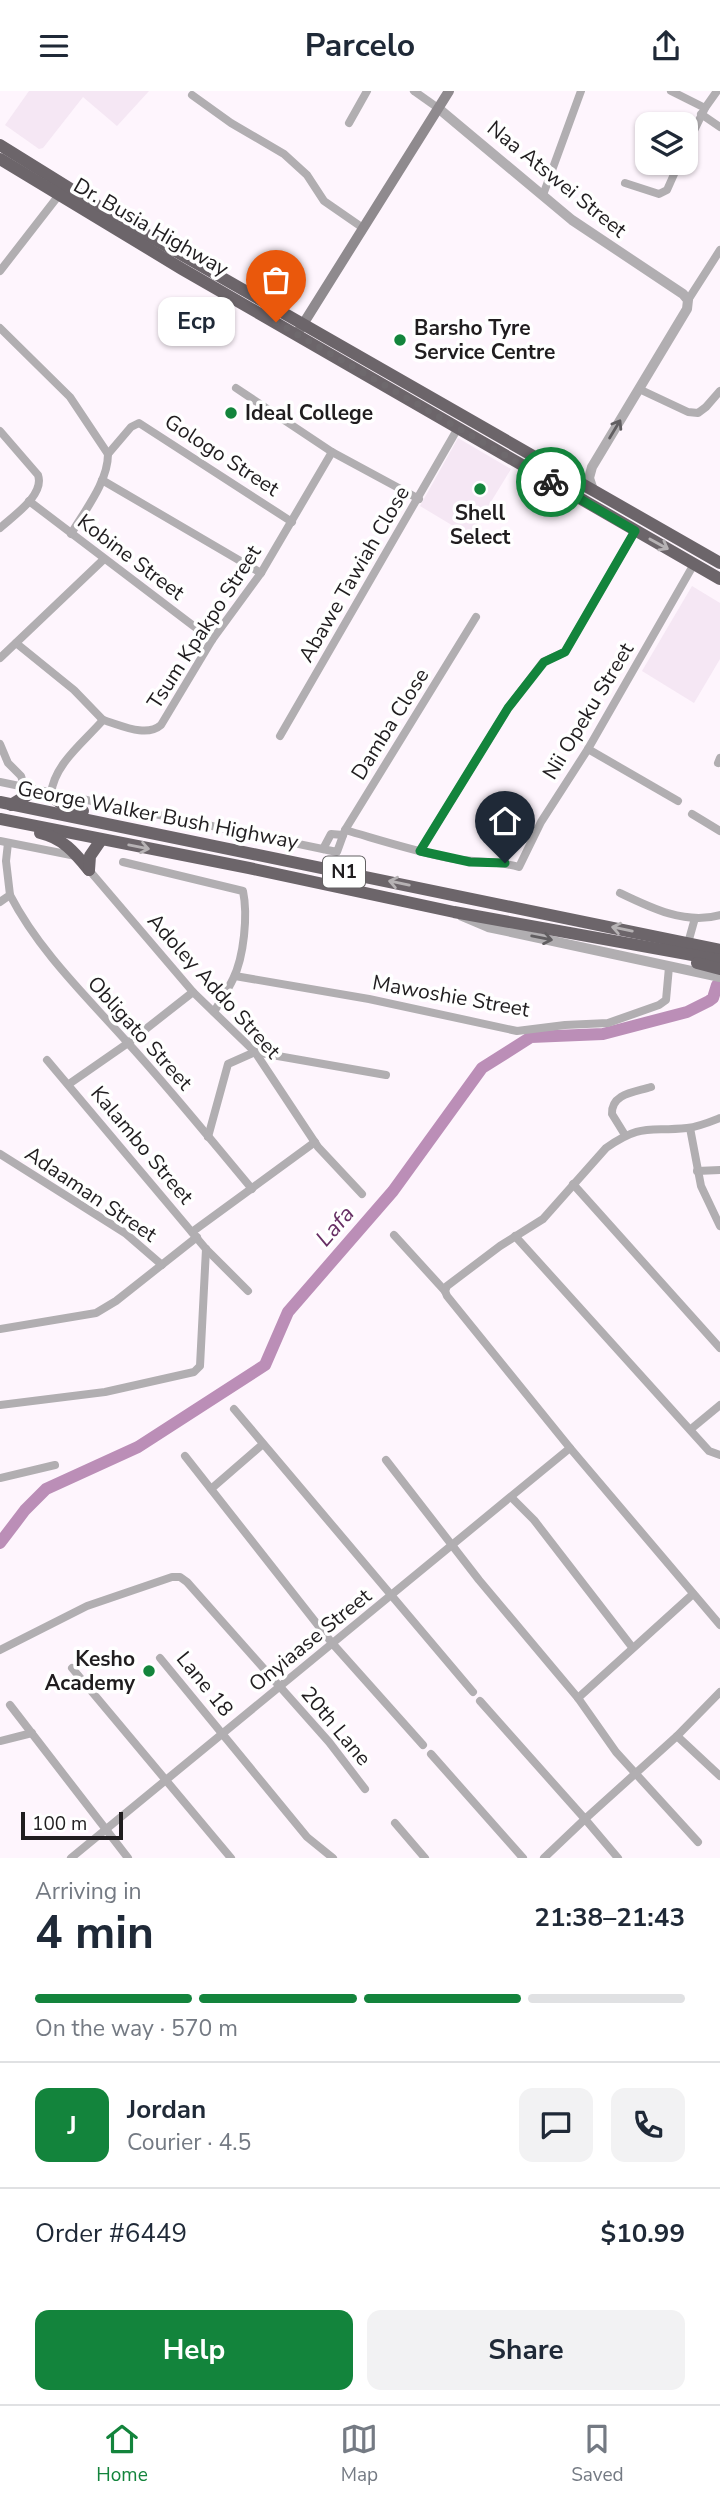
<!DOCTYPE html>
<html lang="en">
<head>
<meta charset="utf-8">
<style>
	:root { --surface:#fff; --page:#f2f2f3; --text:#1f2937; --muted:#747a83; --line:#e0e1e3; --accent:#13843c }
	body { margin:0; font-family:"Nunito Sans",sans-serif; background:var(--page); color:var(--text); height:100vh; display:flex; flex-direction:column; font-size:26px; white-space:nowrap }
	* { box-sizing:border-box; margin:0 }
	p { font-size:23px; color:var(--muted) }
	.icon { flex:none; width:38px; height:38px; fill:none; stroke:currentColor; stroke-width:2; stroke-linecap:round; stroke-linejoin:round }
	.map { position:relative; height:1767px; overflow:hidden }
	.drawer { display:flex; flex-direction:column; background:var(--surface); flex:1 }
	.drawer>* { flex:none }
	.fabs { position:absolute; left:635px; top:21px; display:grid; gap:14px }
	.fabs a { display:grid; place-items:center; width:63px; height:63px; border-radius:14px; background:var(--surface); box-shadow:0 2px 5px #0004; font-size:35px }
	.scale { position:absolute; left:21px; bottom:18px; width:102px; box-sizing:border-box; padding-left:7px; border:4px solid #201d1f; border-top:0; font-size:19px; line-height:24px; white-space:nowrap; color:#201d1f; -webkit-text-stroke:5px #fff; paint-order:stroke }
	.pin { position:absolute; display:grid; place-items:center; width:60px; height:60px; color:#fff; margin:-72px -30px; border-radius:50% 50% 50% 0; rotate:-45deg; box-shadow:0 0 7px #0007 }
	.pin .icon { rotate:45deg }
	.courier { position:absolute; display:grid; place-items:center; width:70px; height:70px; margin:-35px; border:5px solid #13843c; border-radius:50%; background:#fff; color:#222; box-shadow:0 2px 9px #0007 }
	.bubble { position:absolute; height:49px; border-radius:14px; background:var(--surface); box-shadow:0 2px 5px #0004; font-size:23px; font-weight:700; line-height:49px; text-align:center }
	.summary em { font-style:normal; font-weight:700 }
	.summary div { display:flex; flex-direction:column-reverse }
	.summary { display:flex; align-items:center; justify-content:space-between; height:119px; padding:0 35px }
	h1 { font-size:46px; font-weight:700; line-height:52px }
	.bar { display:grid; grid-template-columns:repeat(4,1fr); gap:10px 7px; align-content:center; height:84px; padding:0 35px }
	.bar i { height:9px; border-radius:5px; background:var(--line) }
	.bar .current { background:var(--accent) }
	.bar p { grid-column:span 4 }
	.line { display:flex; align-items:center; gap:18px; padding:0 35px; border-top:2px solid var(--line) }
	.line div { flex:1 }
	.round { display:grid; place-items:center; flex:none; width:74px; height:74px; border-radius:14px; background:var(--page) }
	.button { display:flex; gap:14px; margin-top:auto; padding:14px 35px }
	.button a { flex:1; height:80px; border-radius:14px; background:var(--accent); color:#fff; font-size:28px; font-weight:700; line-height:80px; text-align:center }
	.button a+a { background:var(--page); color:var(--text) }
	header { display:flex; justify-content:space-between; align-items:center; height:91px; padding:0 35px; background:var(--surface); font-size:32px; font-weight:700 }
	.menu { display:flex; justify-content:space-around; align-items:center; height:98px; border-top:2px solid var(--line); background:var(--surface); font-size:19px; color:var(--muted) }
	.menu a { display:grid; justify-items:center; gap:4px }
	.menu .current { color:var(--accent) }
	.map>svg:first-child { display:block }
</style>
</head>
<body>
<header><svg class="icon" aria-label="menu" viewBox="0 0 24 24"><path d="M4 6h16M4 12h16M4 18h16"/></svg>Parcelo<svg class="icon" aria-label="share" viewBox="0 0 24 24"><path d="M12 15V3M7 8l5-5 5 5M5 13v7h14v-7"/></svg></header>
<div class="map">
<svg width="720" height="1767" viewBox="0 0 720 1767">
	<rect width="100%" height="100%" fill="#fef5fd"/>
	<!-- built -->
	<g fill="#f5e7f4">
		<path d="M29,0H149L117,35L83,6L43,57L39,58L5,34Z"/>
		<path d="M458,347L511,378L470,445L420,415Z"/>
		<path d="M692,495L720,512V568L694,612L642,580Z"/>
	</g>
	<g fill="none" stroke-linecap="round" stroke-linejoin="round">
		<!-- river -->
		<path stroke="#bb8eb7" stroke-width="12" d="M0,1452L25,1419L46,1398L138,1356L265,1274L288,1221L393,1100L482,977L531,946L603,943L687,921L709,910L713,907L717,894"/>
		<!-- minor -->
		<g stroke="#b1aeb1" stroke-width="8">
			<path d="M414,0L438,17"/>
			<path d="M671,0L705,17"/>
			<path d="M192,4L231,32L284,63L307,84L324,110L363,137"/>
			<path d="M701,23L720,36"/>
			<path d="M349,32L367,0"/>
			<path d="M644,51L648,52"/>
			<path d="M686,56L705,17L717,0"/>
			<path d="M625,92L659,103L667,99L679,72"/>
			<path d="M543,104L581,0"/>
			<path d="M0,180L59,104"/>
			<path d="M688,209L720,159"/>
			<path d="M0,237L70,306L108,363"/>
			<path d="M236,297L332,361L419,408"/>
			<path d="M639,298L688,321L698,322L706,316L720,300"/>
			<path d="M0,340L38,384C45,404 13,425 0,437"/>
			<path d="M102,389L261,482"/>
			<path d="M29,410L212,549"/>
			<path d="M71,443C85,419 108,391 108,363L131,336L139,332L292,431"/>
			<path d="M16,552L74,599L103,629"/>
			<path d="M0,567L103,469"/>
			<path d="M103,629C121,634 146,647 161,634L212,549L261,482L332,361"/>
			<path d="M280,645L458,337"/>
			<path d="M0,653L8,672L21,685L25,697"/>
			<path d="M588,658L678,710"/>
			<path d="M718,672L720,667"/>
			<path d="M0,691L337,761L345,739L476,526"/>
			<path d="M51,703C54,673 84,651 103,629"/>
			<path d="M692,723L720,740"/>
			<path d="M345,739C380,749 414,760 449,767C473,772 496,769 519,776L541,731L588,658L694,473"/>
			<path d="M0,750L76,765"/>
			<path d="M323,758L331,743L343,744"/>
			<path d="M420,760L508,617L543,571L565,561L635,440"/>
			<path d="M123,771L243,800C248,824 244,866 233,888C228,899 220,910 214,921"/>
			<path d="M89,779L193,901L255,961L318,1056L362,1103"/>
			<path d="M620,802C651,817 686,834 720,824"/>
			<path d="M10,804C39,860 85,904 127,951C170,998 211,1049 252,1098"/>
			<path d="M0,811L10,804L6,770L8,752"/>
			<path d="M688,852L695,827"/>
			<path d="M235,885L369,908L517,940L565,934L608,932L659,914L666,909L669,876"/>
			<path d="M47,969L206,1158L248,1200"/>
			<path d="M69,993L128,952L193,901"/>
			<path d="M690,1037L701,1095L720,1135"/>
			<path d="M625,1044L612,1023C611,1002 636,1001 651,996"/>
			<path d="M208,1046L228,973L255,961L386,984"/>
			<path d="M0,1063L125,1142L162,1174"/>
			<path d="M697,1080L720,1079"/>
			<path d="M573,1093L720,1257"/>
			<path d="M192,1141L315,1051"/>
			<path d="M394,1144L445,1200L447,1205L570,1357L720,1534"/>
			<path d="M515,1145L709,1360L720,1364"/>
			<path d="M445,1200L447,1195L500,1155L543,1128L606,1057C642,1032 648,1041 687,1037C698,1036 710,1031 720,1027"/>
			<path d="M0,1238L96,1222L116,1210L197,1146"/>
			<path d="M0,1314L105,1301L194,1281L200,1275L206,1158"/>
			<path d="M234,1318L473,1601"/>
			<path d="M691,1338L720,1314"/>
			<path d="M185,1365L332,1552L423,1654"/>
			<path d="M386,1369L479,1489L578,1607L616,1661L698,1751"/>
			<path d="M0,1387L55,1374"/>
			<path d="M211,1398L263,1353"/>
			<path d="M512,1407L534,1429L632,1556"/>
			<path d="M0,1559L87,1515L172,1486H180L187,1491L329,1651L365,1698"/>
			<path d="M160,1567L307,1746L333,1767"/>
			<path d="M72,1577L231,1767"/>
			<path d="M578,1607L693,1503"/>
			<path d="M480,1610L585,1728L677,1645L720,1601"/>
			<path d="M10,1614L128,1767"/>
			<path d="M677,1645L720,1685"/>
			<path d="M0,1650L32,1642"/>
			<path d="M431,1663L523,1767"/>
			<path d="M395,1732L425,1767"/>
			<path d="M71,1767L570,1357"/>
			<path d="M544,1767L585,1728L618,1767"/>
		</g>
		<!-- tertiary -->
		<g stroke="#b1aeb1" stroke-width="10">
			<path d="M438,17L572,129L683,203L688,209L687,218L592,376L589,387L593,399"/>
			<path d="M462,825L488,836L720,886"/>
		</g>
		<!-- secondary -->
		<path stroke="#8f8a8e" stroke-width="10" d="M300,238L449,0"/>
		<!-- trunk -->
		<g stroke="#6c656a" stroke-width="12">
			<path d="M0,54L116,126L720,472"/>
			<path d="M0,68L182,178L720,488"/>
			<path d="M51,703C59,714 69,717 83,720"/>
			<path d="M0,711L720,859"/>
			<path d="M11,714L34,700"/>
			<path d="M0,728L249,777L454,821L720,869"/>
			<path d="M40,742C63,747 75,762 89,779"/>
			<path d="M89,779L90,765L101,749"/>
			<path d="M697,872L720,878"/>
		</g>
	</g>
	<!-- one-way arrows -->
	<defs><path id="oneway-shaft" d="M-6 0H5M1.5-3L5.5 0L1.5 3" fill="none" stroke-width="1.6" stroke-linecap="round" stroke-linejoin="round" transform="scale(1.75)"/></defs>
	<g stroke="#615e61">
		<use href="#oneway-shaft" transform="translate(615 338) rotate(-59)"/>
		<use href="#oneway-shaft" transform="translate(542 847) rotate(11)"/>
	</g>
	<g stroke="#b6b2b4">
		<use href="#oneway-shaft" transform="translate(659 453) rotate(29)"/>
		<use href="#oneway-shaft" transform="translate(139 756) rotate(11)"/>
		<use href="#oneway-shaft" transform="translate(399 792) rotate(-168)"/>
		<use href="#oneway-shaft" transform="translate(622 838) rotate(-168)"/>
	</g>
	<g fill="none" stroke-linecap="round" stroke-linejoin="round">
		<!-- done -->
		<path stroke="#6e696d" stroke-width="7" stroke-dasharray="0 12.6" d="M276,231L551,391"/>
		<!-- route -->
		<path stroke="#13843c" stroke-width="9" d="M505,772L470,771L420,760L508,617L544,571L565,561L635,440L551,391"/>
	</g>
	<!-- markers -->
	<g fill="#13843c" stroke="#fff" stroke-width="2.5">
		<circle cx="400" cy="249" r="7"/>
		<circle cx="231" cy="322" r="7"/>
		<circle cx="480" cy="398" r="7"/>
		<circle cx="149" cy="1580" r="7"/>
	</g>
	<g text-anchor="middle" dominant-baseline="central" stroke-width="7" stroke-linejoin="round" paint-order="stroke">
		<!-- shield labels -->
		<rect fill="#fff" stroke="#636162" stroke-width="2" x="323" y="765.5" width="42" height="31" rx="5"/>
		<g font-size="19" font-weight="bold" fill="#201d1f">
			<text x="344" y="781">N1</text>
		</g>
		<!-- street labels -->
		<g font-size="21" fill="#201d1f" stroke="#fff">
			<text transform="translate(557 88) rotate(39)">Naa Atswei Street</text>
			<text transform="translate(151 136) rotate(30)">Dr. Busia Highway</text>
			<text transform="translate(222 364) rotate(33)">Gologo Street</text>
			<text transform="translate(131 466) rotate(37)">Kobine Street</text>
			<text transform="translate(354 483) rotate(-60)">Abawe Tawiah Close</text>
			<text transform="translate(204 536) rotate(-57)">Tsum Kpakpo Street</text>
			<text transform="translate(588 620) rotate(-59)">Nii Opeku Street</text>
			<text transform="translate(390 633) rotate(-58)">Damba Close</text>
			<text transform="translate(158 724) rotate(11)">George Walker Bush Highway</text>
			<text transform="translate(214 895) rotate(48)">Adoley Addo Street</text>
			<text transform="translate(451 905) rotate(10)">Mawoshie Street</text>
			<text transform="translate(140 942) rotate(48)">Obligato Street</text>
			<text transform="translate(142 1054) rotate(50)">Kalambo Street</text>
			<text transform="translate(91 1103) rotate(34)">Adaaman Street</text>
			<text transform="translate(310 1549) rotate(-39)">Onyiaase Street</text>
			<text transform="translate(205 1593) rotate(51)">Lane 18</text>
			<text transform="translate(336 1635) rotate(50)">20th Lane</text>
		</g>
		<!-- poi labels -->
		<g font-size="21" font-weight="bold" fill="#201d1f" stroke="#fff" text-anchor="start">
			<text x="414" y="237">Barsho Tyre<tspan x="414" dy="24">Service Centre</tspan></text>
			<text x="245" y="322">Ideal College</text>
			<text x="480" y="422" text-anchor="middle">Shell<tspan x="480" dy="24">Select</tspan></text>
			<text x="135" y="1568" text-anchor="end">Kesho<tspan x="135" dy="24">Academy</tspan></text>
		</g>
		<!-- water labels -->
		<g font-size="23" font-style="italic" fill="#672f64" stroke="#fff">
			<text transform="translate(335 1135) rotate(-49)">Lafa</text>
		</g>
	</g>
</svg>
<div class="fabs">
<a><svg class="icon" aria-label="layers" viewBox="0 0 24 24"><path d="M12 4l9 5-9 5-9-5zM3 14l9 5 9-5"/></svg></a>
</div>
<div class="scale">100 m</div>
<div class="pin" style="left:276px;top:231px;background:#ea580c"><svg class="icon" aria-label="bag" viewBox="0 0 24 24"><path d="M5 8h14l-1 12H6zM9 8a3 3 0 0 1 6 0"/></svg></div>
<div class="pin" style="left:505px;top:772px;background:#1f2937"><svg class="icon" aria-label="home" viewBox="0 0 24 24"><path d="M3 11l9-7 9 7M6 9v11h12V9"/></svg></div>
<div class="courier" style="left:551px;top:391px"><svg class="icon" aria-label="bike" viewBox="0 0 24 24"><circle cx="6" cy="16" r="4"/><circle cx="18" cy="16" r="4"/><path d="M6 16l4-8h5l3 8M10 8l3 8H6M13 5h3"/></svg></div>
<div class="bubble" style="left:158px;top:206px;width:77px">Ecp</div>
</div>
<section class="drawer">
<div class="summary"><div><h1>4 min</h1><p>Arriving in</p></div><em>21:38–21:43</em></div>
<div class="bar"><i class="current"></i><i class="current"></i><i class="current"></i><i></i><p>On the way · 570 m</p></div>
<div class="line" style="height:126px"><b class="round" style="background:var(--accent);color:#fff">J</b><div><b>Jordan</b><p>Courier · 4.5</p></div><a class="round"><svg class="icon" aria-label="chat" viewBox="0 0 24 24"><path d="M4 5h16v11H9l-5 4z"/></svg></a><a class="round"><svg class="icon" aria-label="phone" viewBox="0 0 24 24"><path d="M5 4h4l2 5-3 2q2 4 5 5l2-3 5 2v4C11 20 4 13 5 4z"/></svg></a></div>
<div class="line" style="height:91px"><div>Order #6449</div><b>$10.99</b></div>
<div class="button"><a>Help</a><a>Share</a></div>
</section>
<nav class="menu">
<a class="current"><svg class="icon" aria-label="home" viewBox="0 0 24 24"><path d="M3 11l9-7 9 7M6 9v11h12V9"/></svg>Home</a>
<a><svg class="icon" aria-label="map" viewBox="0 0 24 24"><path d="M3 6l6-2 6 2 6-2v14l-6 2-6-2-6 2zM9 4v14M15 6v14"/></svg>Map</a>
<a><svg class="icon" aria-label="saved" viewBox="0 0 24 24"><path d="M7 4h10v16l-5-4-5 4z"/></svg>Saved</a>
</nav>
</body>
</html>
